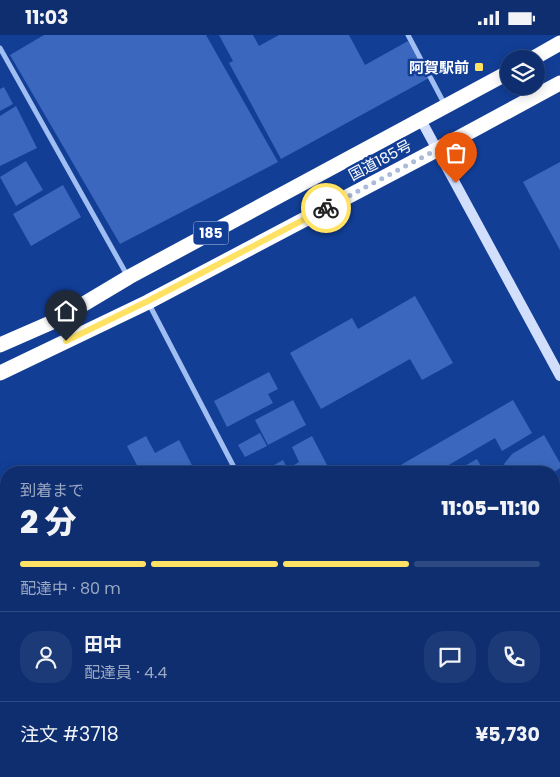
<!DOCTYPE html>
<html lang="ja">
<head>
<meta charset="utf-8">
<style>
	:root { --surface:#0e2e70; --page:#1c3a78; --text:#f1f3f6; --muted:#9ba8c3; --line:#2e4a83; --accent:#ffe263 }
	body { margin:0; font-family:Poppins,"Noto Sans JP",sans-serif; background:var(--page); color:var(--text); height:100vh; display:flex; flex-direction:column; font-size:19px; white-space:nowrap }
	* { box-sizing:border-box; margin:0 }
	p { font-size:16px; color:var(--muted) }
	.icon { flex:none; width:28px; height:28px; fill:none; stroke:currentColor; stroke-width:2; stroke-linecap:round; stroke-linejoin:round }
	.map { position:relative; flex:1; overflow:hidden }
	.drawer { position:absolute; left:0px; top:431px; width:560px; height:311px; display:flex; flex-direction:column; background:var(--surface); border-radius:20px 20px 0 0; box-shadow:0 2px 12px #0003,0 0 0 1px var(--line) }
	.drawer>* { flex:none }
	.tools { position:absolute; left:500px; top:15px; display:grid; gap:10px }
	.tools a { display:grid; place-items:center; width:45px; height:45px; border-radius:50%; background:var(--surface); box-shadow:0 2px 12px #0003,0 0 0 1px var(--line); font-size:25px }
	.pin { position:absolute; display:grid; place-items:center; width:42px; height:42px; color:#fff; margin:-51px -21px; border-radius:50% 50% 50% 0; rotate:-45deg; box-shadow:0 0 5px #0007 }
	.pin .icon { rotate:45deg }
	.courier { position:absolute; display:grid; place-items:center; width:50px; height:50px; margin:-25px; border:4px solid #ffe263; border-radius:50%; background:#fff; color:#222; box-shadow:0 1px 6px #0007 }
	.overview em { font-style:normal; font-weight:800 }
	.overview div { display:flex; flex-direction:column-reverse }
	.overview { display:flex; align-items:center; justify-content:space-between; height:85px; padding:0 20px }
	h1 { font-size:32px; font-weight:800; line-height:38px }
	.bar { display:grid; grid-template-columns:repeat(4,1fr); gap:8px 5px; align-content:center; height:60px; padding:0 20px }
	.bar i { height:6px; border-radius:4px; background:var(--line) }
	.bar .on { background:var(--accent) }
	.bar p { grid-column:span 4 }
	.line { display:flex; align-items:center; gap:12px; padding:0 20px; border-top:1px solid var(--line) }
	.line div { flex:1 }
	.round { display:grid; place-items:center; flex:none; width:52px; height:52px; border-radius:20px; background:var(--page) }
	.status { display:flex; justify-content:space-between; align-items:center; height:35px; padding:0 25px; background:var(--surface); direction:ltr }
	.status svg { height:14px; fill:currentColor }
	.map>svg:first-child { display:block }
</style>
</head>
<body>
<div class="status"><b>11:03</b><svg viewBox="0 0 49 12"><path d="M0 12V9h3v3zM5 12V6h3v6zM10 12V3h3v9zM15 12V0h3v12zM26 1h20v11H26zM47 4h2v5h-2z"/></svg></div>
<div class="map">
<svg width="560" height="742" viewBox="0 0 560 742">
	<rect width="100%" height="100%" fill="#123e96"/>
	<!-- building -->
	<g fill="#3b68be">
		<path d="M44,0H206L278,127L120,209L10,20Z"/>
		<path d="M219,0H253L259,11L279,0H349L365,30L408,6L429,43L281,124L229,28L233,26Z"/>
		<path d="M4,52L13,69L0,76V54Z"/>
		<path d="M16,71L37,113L0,131V81Z"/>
		<path d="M26,126L43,155L16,171L0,142Z"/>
		<path d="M560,127V215L523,147Z"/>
		<path d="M63,150L81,182L31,211L13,179Z"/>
		<path d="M415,261L453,328L422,345L410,324L321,374L290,318L352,283L358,294Z"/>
		<path d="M269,337L278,354L268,359L273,368L227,392L214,366Z"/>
		<path d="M293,365L306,390L268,410L255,385Z"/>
		<path d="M513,365L532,398L502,416L495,403L435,438H403L399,431Z"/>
		<path d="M260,398L267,411L245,422L238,410Z"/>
		<path d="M544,400L560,428V433L553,438H509L504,429L512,419Z"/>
		<path d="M146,401L155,418L179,405L196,438H141L127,411Z"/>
		<path d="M312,401L329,434L322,438H291L289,433L299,427L292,412Z"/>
		<path d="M477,424L485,438H452Z"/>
		<path d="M283,425L290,438H269L267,434Z"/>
		<path d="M0,470L6,482V485L0,489Z"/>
		<path d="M554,515L560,526V569L554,573Z"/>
		<path d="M0,516L6,528V538L0,541Z"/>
		<path d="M6,563V620L0,623V566Z"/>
		<path d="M554,585L560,597V676L554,680Z"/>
		<path d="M0,692L6,703V714L0,718Z"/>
		<path d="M93,736H135L138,742H96Z"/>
		<path d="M181,736H217L220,742H184Z"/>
		<path d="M280,736H306L309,742H279L277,738Z"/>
		<path d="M354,736H378L382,742H344Z"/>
		<path d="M458,736H479L471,742H462Z"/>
	</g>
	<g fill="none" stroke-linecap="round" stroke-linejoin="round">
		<!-- lane -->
		<g stroke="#a1bef3" stroke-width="4">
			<path d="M554,707L560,703"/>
			<path d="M80,736L84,742"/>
			<path d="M173,736L176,742"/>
			<path d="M329,736L332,742"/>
			<path d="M399,736L402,742"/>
			<path d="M502,742L511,736"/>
		</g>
		<!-- street -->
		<g stroke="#a1bef3" stroke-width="5">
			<path d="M408,0L445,70"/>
			<path d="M0,13L127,240"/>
			<path d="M149,269L237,438"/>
			<path d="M554,458L560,455"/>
			<path d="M40,742L50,736"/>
		</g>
		<!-- secondary -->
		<path stroke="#d1dffd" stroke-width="10" d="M421,85L560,341"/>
		<!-- highway -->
		<g stroke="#fff" stroke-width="15">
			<path d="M532,24L560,8"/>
			<path d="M0,310L57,285L129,242L509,37"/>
			<path d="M0,338L148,267L438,114L560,48"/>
		</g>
	</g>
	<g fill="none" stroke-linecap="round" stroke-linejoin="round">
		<!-- done -->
		<path stroke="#acbbda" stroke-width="5" stroke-dasharray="0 9" d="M326,173L438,114L456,148"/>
		<!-- route -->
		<path stroke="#ffe263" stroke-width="6" d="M66,306L148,266L326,173"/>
	</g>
	<!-- markers -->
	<rect fill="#ffe263" stroke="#123e96" stroke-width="2" x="474" y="27" width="10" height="10" rx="2.5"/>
	<g text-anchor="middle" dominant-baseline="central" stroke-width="5" stroke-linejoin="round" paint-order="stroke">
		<!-- shield labels -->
		<rect fill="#123e96" stroke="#b8c5e0" stroke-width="1" x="193.5" y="186.5" width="35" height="23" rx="4"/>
		<g font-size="14" font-weight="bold" fill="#fff">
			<text x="211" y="198">185</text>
		</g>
		<!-- poi labels -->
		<g font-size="15" font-weight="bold" fill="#fff" stroke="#123e96" text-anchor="end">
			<text x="469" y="32">阿賀駅前</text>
		</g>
		<!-- street labels -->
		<g font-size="15" fill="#fff" stroke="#123e96">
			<text transform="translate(380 125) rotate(-28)">国道185号</text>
		</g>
	</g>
</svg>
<div class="tools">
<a><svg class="icon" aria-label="layers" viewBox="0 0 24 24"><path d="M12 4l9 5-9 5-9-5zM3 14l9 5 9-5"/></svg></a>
</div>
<div class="pin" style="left:456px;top:148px;background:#ea580c"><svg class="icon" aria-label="bag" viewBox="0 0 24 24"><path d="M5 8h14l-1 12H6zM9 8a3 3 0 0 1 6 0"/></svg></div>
<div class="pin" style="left:66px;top:306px;background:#1f2937"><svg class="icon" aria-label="home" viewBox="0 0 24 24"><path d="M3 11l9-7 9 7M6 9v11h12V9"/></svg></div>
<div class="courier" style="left:326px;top:173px"><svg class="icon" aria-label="bike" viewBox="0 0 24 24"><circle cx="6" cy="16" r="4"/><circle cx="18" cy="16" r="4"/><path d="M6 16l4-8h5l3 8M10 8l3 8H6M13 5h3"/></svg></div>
<section class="drawer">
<div class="overview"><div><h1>2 分</h1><p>到着まで</p></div><em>11:05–11:10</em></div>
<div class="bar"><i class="on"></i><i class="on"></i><i class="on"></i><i></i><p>配達中 · 80 m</p></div>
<div class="line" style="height:90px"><a class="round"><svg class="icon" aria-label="person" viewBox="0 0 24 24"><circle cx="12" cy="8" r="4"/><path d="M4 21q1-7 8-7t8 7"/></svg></a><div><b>田中</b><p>配達員 · 4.4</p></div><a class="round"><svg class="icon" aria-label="chat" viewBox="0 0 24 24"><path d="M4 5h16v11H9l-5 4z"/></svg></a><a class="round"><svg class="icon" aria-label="phone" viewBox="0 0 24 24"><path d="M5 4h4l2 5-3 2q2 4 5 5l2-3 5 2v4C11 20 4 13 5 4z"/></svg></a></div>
<div class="line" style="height:65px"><div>注文 #3718</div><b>¥5,730</b></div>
</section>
</div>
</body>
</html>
